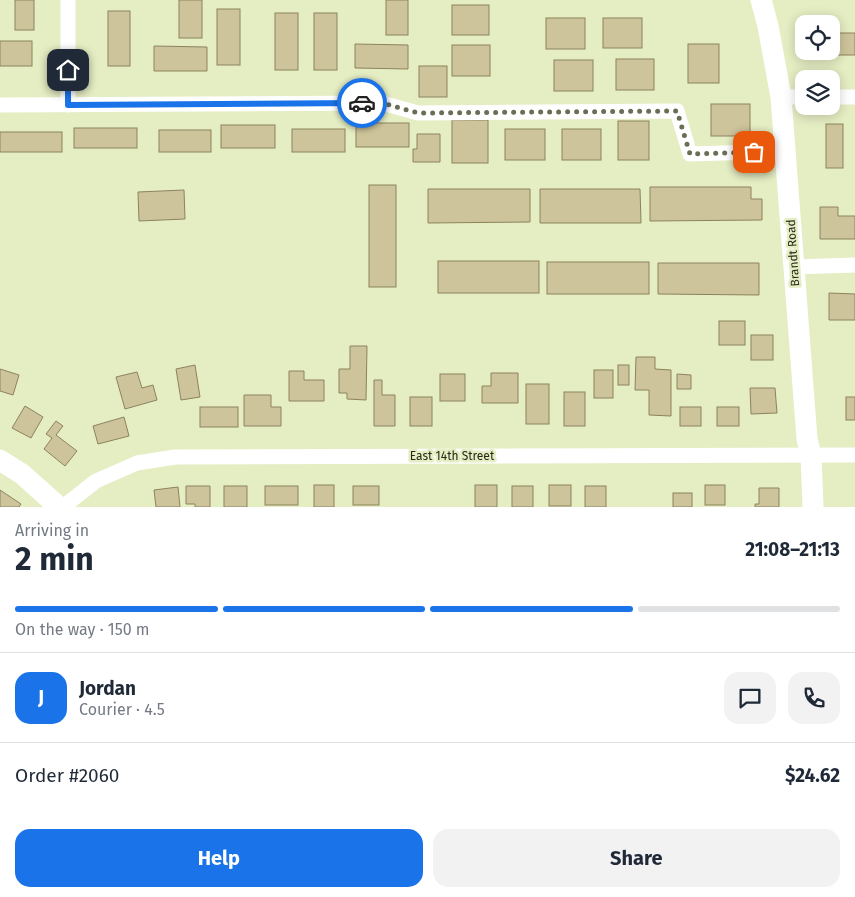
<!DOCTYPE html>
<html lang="en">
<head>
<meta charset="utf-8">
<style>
	:root { --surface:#fff; --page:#f2f2f3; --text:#1f2937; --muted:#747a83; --line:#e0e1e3; --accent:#1a73e8 }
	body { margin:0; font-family:"Fira Sans",sans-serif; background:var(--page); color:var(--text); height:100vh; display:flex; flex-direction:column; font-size:19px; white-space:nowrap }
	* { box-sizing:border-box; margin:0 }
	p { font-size:16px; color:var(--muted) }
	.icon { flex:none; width:28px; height:28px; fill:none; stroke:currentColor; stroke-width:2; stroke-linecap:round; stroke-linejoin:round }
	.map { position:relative; height:507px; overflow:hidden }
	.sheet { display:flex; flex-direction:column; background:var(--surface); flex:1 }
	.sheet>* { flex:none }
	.buttons { position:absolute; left:795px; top:15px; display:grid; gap:10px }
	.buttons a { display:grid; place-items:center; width:45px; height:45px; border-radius:10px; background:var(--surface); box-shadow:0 2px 12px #0003; font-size:25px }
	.pin { position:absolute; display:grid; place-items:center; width:42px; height:42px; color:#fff; margin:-21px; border-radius:10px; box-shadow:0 2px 8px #0006 }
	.courier { position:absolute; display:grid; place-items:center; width:50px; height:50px; margin:-25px; border:4px solid #1a73e8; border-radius:50%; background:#fff; color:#222; box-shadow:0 1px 6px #0007 }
	.headline em { font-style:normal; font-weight:700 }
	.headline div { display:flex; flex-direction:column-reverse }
	.headline { display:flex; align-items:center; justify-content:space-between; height:85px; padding:0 15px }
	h1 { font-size:32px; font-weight:700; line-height:38px }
	.bar { display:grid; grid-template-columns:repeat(4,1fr); gap:8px 5px; align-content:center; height:60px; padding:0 15px }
	.bar i { height:6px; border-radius:4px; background:var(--line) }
	.bar .current { background:var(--accent) }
	.bar p { grid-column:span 4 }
	.line { display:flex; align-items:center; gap:12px; padding:0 15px; border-top:1px solid var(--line) }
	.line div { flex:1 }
	.round { display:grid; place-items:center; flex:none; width:52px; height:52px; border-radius:15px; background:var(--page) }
	.cta { display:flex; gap:10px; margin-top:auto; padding:10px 15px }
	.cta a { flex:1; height:58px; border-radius:15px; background:var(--accent); color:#fff; font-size:20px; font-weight:700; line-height:58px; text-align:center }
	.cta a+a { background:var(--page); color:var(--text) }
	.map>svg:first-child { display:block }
</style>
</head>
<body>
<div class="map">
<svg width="855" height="507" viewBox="0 0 855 507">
	<rect width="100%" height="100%" fill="#e5edc3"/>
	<!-- building -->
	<g fill="#cec49b" stroke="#8c835c">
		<rect x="15" y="0" width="19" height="30"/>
		<rect x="179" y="0" width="23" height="38"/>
		<rect x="386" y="0" width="22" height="35"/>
		<rect x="452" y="5" width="37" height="30"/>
		<rect x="217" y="9" width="23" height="56"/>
		<rect x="108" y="11" width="22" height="55"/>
		<rect x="275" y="13" width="23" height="57"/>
		<rect x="314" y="13" width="23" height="57"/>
		<rect x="546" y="18" width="39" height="31"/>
		<rect x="603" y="18" width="39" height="30"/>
		<path d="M831,33H855V55H812V51H831Z"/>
		<rect x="0" y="41" width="32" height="25"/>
		<path d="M355,44L408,45V69L355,68Z"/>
		<rect x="688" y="44" width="31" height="39"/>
		<rect x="452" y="45" width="38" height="31"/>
		<path d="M154,46L207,47V71H154Z"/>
		<rect x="616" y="59" width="38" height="31"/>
		<rect x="554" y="60" width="39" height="31"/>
		<rect x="419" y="66" width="28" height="31"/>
		<rect x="711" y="104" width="39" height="32"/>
		<rect x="452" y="120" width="36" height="43"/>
		<rect x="618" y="121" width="31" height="39"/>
		<rect x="356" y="123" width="53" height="24"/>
		<rect x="826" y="124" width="17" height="44"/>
		<rect x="221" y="125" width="54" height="23"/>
		<rect x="74" y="128" width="63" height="20"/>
		<rect x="292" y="129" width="53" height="23"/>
		<rect x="505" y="129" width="40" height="31"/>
		<rect x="562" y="129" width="39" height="31"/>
		<rect x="159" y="130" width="52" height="22"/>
		<rect x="0" y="132" width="62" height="20"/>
		<path d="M417,134H440V162H413V149H417Z"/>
		<rect x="369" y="185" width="27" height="102"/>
		<path d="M650,187H751V199H762V220L650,221Z"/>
		<path d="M428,189H530V222L428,223Z"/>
		<path d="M540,189H640L641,223H540Z"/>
		<path d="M184,190L185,219L139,221L138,192Z"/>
		<path d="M820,207H838V216H855V239H820Z"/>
		<rect x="438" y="261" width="101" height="32"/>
		<rect x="547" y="262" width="102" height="32"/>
		<path d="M658,263H759V295L658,294Z"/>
		<path d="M829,293L855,294V320H829Z"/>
		<rect x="719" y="321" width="26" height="24"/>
		<rect x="751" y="335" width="22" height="25"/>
		<path d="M350,346H367L366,400L347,399V393H339V369H350Z"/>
		<path d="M636,357H655V369L671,370V416L649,415V390H635Z"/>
		<path d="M195,365L200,397L181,400L176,369Z"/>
		<rect x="618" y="365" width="11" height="20"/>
		<path d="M0,369L19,375L13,395L0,391Z"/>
		<rect x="594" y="370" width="19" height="28"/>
		<path d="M289,371H304V380H324V401H289Z"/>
		<path d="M137,372L142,388L153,385L157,400L125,409L116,377Z"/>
		<path d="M491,373H518V403H482V386H491Z"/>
		<rect x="440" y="374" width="25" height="27"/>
		<path d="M677,374L691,375V389H677Z"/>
		<path d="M374,380H382V395H395V426H374Z"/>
		<rect x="526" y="384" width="23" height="40"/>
		<path d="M750,388H775L777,413L751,414Z"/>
		<rect x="564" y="392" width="21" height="34"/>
		<path d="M244,395H271V407H281V426H244Z"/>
		<rect x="410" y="397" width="22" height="29"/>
		<rect x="846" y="397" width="9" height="23"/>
		<path d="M25,406L43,417L31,438L12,428Z"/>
		<rect x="200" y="407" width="38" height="20"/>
		<rect x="680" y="407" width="21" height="19"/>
		<rect x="717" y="407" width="22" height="19"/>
		<path d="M124,417L129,436L98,444L93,426Z"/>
		<path d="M56,421L63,426L56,435L77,451L65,466L44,449L52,438L46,434Z"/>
		<rect x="314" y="485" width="20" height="22"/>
		<rect x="475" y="485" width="22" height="22"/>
		<rect x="549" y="485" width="22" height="21"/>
		<rect x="705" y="485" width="20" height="20"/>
		<path d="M186,486H210V507H195V504H186Z"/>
		<rect x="224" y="486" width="23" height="21"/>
		<rect x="265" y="486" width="33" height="19"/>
		<rect x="353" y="486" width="26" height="19"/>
		<rect x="512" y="486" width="21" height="21"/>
		<rect x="585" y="486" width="21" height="21"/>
		<path d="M178,487L180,507H156L154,490Z"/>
		<path d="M759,488H779V507H755V504H759Z"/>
		<path d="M0,490L21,504L19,507H0Z"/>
		<rect x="673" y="493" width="19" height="14"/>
	</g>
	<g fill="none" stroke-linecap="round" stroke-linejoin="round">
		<!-- street -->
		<g stroke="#fff" stroke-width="15">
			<path d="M68,0V105"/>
			<path d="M781,97H804"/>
			<path d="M831,97H855"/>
			<path d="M0,105L382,103L418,113L677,111L690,154L785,151"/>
			<path d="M794,267L855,265"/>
			<path d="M63,507L96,481L137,463L175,457L855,455"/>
		</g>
		<!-- secondary -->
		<g stroke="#fff" stroke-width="21">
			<path d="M761,0L768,26L781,97L807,439L811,455L813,507"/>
			<path d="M0,460L22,474L59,507"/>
		</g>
	</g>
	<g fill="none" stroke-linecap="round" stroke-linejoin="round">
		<!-- done -->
		<path stroke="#6a6e55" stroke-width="5" stroke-dasharray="0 9" d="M362,103H382L418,113L677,111L690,154L754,152"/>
		<!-- route -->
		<path stroke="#1a73e8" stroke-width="6" d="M68,70V105L362,103"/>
	</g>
	<g text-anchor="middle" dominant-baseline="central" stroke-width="5" stroke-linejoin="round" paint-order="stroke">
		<!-- street labels -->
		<g font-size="12" fill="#272a1a" stroke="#e5edc3">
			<text transform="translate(793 253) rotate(-94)">Brandt Road</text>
			<text x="452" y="456">East 14th Street</text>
		</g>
	</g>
</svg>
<div class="buttons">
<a><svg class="icon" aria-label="locate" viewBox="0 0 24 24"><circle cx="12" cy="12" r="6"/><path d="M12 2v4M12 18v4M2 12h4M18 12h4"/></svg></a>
<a><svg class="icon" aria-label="layers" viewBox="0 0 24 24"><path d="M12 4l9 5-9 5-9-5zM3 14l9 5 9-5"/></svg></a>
</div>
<div class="pin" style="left:754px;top:152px;background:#ea580c"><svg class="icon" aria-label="bag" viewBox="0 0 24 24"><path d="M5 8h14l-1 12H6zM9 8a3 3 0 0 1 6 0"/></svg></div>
<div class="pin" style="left:68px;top:70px;background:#1f2937"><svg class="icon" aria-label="home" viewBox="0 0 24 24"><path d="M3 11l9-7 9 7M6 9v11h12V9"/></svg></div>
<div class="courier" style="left:362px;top:103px"><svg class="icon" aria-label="car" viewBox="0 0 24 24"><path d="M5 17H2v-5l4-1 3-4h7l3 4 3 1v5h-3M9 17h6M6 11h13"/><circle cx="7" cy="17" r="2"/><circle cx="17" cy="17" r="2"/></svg></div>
</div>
<section class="sheet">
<div class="headline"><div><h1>2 min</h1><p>Arriving in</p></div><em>21:08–21:13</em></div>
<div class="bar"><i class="current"></i><i class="current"></i><i class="current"></i><i></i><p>On the way · 150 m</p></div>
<div class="line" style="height:90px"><b class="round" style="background:var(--accent);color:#fff">J</b><div><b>Jordan</b><p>Courier · 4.5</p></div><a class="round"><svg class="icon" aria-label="chat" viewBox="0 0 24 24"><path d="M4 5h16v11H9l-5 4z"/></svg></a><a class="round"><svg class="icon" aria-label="phone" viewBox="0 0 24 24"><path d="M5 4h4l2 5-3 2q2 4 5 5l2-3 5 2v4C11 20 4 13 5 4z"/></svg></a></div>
<div class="line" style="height:65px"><div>Order #2060</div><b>$24.62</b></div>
<div class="cta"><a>Help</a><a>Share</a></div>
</section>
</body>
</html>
